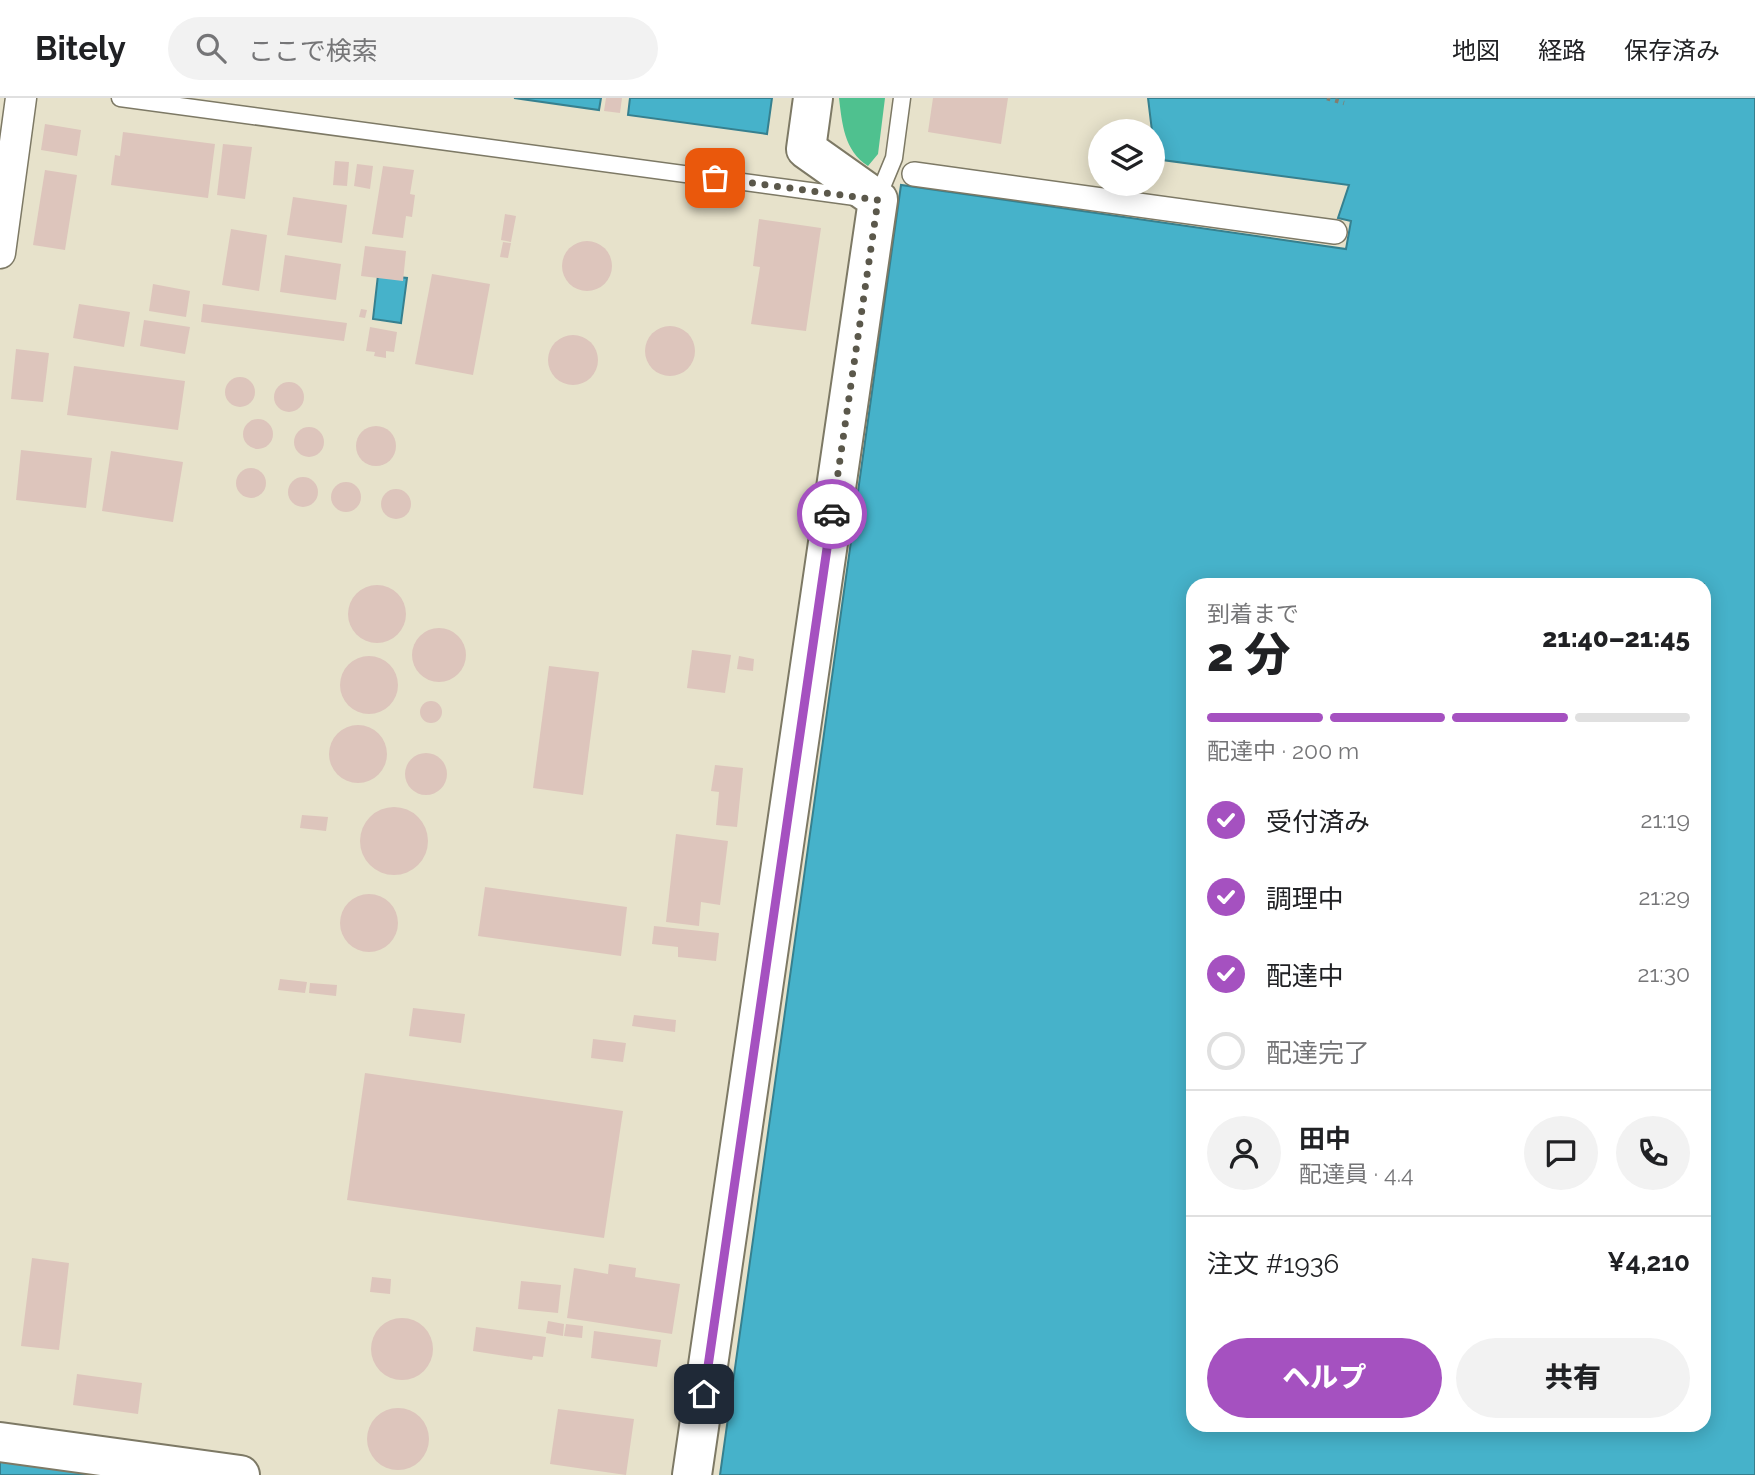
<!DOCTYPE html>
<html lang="ja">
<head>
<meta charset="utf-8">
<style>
	:root { --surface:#fff; --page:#f2f2f2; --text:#202124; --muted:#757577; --line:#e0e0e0; --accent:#a551c0 }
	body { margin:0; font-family:Raleway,"Noto Sans JP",sans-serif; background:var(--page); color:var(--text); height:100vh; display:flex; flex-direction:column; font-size:26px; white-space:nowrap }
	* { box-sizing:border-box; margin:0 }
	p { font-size:23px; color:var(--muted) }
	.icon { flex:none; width:38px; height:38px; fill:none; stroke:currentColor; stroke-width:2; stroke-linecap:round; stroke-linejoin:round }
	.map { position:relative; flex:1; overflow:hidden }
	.sheet { position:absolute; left:1186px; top:480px; width:525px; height:854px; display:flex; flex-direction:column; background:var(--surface); border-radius:21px; box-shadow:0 4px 18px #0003 }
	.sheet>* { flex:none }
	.buttons { position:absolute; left:1088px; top:21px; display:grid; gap:14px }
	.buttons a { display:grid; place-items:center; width:77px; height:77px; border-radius:50%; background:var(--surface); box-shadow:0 4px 18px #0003; font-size:35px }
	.pin { position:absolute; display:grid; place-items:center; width:60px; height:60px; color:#fff; margin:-30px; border-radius:14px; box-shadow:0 4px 10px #0006 }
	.courier { position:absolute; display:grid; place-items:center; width:70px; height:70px; margin:-35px; border:5px solid #a551c0; border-radius:50%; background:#fff; color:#222; box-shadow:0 2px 9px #0007 }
	.summary em { font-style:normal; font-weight:800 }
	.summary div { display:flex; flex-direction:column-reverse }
	.summary { display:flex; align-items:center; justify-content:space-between; height:119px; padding:0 21px }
	h1 { font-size:46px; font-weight:800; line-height:52px }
	.bar { display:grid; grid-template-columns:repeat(4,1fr); gap:10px 7px; align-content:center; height:84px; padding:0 21px }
	.bar i { height:9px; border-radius:5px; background:var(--line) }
	.bar .on { background:var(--accent) }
	.bar p { grid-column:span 4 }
	.line { display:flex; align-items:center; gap:18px; padding:0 21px; border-top:2px solid var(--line) }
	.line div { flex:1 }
	.round { display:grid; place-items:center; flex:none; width:74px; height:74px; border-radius:37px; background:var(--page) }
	ol { padding:0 21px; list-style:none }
	li { display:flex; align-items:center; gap:21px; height:77px }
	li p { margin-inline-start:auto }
	li .icon { padding:7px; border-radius:50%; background:var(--accent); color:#fff; stroke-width:4 }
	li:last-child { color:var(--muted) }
	li i { width:38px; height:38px; border:4px solid var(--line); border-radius:50% }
	.cta { display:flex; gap:14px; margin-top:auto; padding:14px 21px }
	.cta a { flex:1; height:80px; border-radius:42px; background:var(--accent); color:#fff; font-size:28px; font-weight:800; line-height:80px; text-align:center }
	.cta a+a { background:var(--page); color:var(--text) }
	header { display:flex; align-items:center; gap:42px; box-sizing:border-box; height:98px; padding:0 35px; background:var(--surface); border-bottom:2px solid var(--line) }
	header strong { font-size:33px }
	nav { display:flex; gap:38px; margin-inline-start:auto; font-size:24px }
	.search { width:490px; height:63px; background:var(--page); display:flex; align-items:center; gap:18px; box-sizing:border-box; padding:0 24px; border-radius:38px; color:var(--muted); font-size:26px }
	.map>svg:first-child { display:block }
</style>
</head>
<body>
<header>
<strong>Bitely</strong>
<div class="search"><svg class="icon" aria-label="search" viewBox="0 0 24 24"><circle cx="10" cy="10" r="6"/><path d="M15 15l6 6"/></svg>ここで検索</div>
<nav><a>地図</a><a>経路</a><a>保存済み</a></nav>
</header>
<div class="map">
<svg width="1755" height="1377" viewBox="0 0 1755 1377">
	<rect width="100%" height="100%" fill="#e7e2cb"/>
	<!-- forest -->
	<path fill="#4fc18f" d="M839,0H885L878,56L868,68C844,53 842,25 839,0Z"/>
	<!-- water -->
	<g fill="#46b2ca" stroke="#36808f" stroke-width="2" fill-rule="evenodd">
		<path d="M514,0H601L599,12Z"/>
		<path d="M630,0H772L767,36L628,17Z"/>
		<path d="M1148,0H1755V1377H720L901,87L1346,151L1351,123L1338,120L1349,87L1155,61L1153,33H1152ZM1194,486H1704V1326H1194Z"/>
		<path d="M378,177L407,180L401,225L373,221Z"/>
		<path d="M0,1360L126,1377H0Z"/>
	</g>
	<!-- building -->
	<g fill="#ddc5bc">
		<path d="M606,0H622L620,15L604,13Z"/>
		<path d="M933,0H1008L1001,46L928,34Z"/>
		<path d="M45,26L81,32L77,58L41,52Z"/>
		<path d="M123,34L215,46L208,100L111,87L115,57L120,58Z"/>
		<path d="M223,46L252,49L245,101L217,97Z"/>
		<path d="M335,63L349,64L347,88L333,87Z"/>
		<path d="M357,66L373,68L370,91L354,88Z"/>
		<path d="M383,68L414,72L410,96L415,97L412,119L406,118L403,140L372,136Z"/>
		<path d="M45,72L77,77L65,152L33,147Z"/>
		<path d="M293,99L347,107L342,145L287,137Z"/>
		<path d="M505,116L516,118L511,144L501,142Z"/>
		<path d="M759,121L821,130L806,233L751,226L760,169L753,168Z"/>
		<path d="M231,131L267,137L259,193L222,187Z"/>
		<circle cx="587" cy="168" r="25"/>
		<path d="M503,144L511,145L508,160L500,159Z"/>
		<path d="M365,148L406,153L403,183L361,178Z"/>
		<path d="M285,157L341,166L336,202L280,194Z"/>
		<path d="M432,176L490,186L473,277L415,266Z"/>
		<path d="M153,186L190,193L186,219L149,213Z"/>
		<path d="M79,206L130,214L124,249L73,240Z"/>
		<path d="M203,206L347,225L344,243L201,224Z"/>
		<path d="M361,211L367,212L365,220L359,219Z"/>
		<path d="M144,222L190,229L185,256L140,248Z"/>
		<circle cx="670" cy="253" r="25"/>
		<path d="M370,229L397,234L394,254L386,253V260L374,258L375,254L366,253Z"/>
		<circle cx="573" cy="262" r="25"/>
		<path d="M16,251L49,255L43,304L11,301Z"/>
		<path d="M74,268L185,283L178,332L67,317Z"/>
		<circle cx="240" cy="294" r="15"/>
		<circle cx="289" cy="299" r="15"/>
		<circle cx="258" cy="336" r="15"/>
		<circle cx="376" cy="348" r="20"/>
		<circle cx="309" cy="344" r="15"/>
		<path d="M21,352L92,360L86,410L16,402Z"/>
		<path d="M111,353L183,364L173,424L102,413Z"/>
		<circle cx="251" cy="385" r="15"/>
		<circle cx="303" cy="394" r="15"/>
		<circle cx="346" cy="399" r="15"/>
		<circle cx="396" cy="406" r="15"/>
		<circle cx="377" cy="516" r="29"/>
		<circle cx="439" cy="557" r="27"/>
		<path d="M692,552L731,557L725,595L687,590Z"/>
		<path d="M739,558L754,561L753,573L737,571Z"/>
		<circle cx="369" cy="587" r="29"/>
		<path d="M549,568L599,574L583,697L533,690Z"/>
		<circle cx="431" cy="614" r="11"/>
		<circle cx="358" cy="656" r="29"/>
		<circle cx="426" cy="676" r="21"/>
		<path d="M715,667L743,670L737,729L716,727L719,694L711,693Z"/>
		<circle cx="394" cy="743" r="34"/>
		<path d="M302,717L328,719L326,733L300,730Z"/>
		<path d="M676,736L728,743L720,807L701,804L699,828L666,824Z"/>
		<path d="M485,789L627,809L621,858L478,838Z"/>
		<circle cx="369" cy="825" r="29"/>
		<path d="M654,828L719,835L716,863L678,859V849L652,846Z"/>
		<path d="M280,881L307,884L305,895L278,892Z"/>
		<path d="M310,885L337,887L336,898L309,895Z"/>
		<path d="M413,910L465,916L461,945L409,938Z"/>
		<path d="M634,917L676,922L675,934L632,928Z"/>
		<path d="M593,941L626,945L623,964L591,960Z"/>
		<path d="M365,975L623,1013L604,1140L347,1102Z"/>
		<path d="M32,1160L69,1165L59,1252L21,1248Z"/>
		<path d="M609,1166L636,1170L635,1179L680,1186L672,1236L567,1220L574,1170L608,1176Z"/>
		<path d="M372,1179L391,1181L390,1196L370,1194Z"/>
		<path d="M521,1183L561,1187L558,1215L518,1211Z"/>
		<circle cx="402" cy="1251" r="31"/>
		<path d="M548,1223L564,1226L563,1238L546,1235Z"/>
		<path d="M566,1226L583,1228L582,1240L564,1238Z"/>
		<path d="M476,1229L546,1239L543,1259L533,1258L532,1262L473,1253Z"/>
		<path d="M594,1233L661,1242L657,1269L591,1260Z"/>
		<path d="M77,1276L142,1285L138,1316L73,1307Z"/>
		<circle cx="398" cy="1341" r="31"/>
		<path d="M558,1311L634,1321L626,1377L550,1366Z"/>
	</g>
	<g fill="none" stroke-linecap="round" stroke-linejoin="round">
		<defs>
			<g id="service">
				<path d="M120,0L855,99"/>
				<path d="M877,101L894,60L902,0"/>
			</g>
			<path id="pedestrian" d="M914,76L1335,134"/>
			<path id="minor" d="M0,155L21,0"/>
			<g id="tertiary">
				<path d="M0,1344L240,1377"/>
				<path d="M692,1377L878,102L806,51L813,0"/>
			</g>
		</defs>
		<!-- service casing -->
		<use href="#service" stroke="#7d7965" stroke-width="19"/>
		<!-- pedestrian casing -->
		<use href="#pedestrian" stroke="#7d7965" stroke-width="26"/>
		<!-- minor casing -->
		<use href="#minor" stroke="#7d7965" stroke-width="33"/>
		<!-- tertiary casing -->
		<use href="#tertiary" stroke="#7d7965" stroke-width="42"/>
		<!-- path -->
		<path stroke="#827e6f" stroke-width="4.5" stroke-dasharray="3.5 5" stroke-linecap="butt" d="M1327,0L1344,5"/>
		<!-- service -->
		<use href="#service" stroke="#fff" stroke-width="16"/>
		<!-- pedestrian -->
		<use href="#pedestrian" stroke="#fff" stroke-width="23"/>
		<!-- minor -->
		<use href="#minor" stroke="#fff" stroke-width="30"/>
		<!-- tertiary -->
		<use href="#tertiary" stroke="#fff" stroke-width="38"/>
	</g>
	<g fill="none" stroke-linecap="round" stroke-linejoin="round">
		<!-- done -->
		<path stroke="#5b584b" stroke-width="7" stroke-dasharray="0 12.6" d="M715,80L878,102L832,416"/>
		<!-- route -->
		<path stroke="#a551c0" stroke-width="9" d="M704,1296L832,416"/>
	</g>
</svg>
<div class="buttons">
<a><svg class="icon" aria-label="layers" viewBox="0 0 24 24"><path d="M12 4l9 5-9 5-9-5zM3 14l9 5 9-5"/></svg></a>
</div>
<div class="pin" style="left:715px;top:80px;background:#ea580c"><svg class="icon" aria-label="bag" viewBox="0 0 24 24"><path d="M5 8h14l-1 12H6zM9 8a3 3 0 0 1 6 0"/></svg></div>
<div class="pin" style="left:704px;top:1296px;background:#1f2937"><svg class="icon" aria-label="home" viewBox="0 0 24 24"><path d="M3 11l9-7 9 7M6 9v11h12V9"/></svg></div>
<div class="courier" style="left:832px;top:416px"><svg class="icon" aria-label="car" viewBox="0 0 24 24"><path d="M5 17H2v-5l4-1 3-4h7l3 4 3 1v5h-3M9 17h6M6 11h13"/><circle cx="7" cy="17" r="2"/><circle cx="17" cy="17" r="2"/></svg></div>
<section class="sheet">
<div class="summary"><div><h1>2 分</h1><p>到着まで</p></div><em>21:40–21:45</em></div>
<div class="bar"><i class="on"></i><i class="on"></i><i class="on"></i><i></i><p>配達中 · 200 m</p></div>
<ol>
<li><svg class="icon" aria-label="check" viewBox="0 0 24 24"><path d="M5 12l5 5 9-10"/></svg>受付済み<p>21:19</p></li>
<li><svg class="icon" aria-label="check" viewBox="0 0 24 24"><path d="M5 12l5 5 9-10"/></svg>調理中<p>21:29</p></li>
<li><svg class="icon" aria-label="check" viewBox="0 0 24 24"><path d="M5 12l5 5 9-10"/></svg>配達中<p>21:30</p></li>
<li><i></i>配達完了</li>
</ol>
<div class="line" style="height:126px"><a class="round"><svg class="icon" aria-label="person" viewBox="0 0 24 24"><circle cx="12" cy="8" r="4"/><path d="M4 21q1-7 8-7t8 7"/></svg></a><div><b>田中</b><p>配達員 · 4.4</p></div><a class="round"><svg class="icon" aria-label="chat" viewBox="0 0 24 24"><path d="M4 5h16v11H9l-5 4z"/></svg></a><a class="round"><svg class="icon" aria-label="phone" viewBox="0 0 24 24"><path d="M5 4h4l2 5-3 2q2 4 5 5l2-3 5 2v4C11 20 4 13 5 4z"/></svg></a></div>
<div class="line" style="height:91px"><div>注文 #1936</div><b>¥4,210</b></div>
<div class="cta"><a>ヘルプ</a><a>共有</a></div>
</section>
</div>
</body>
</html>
